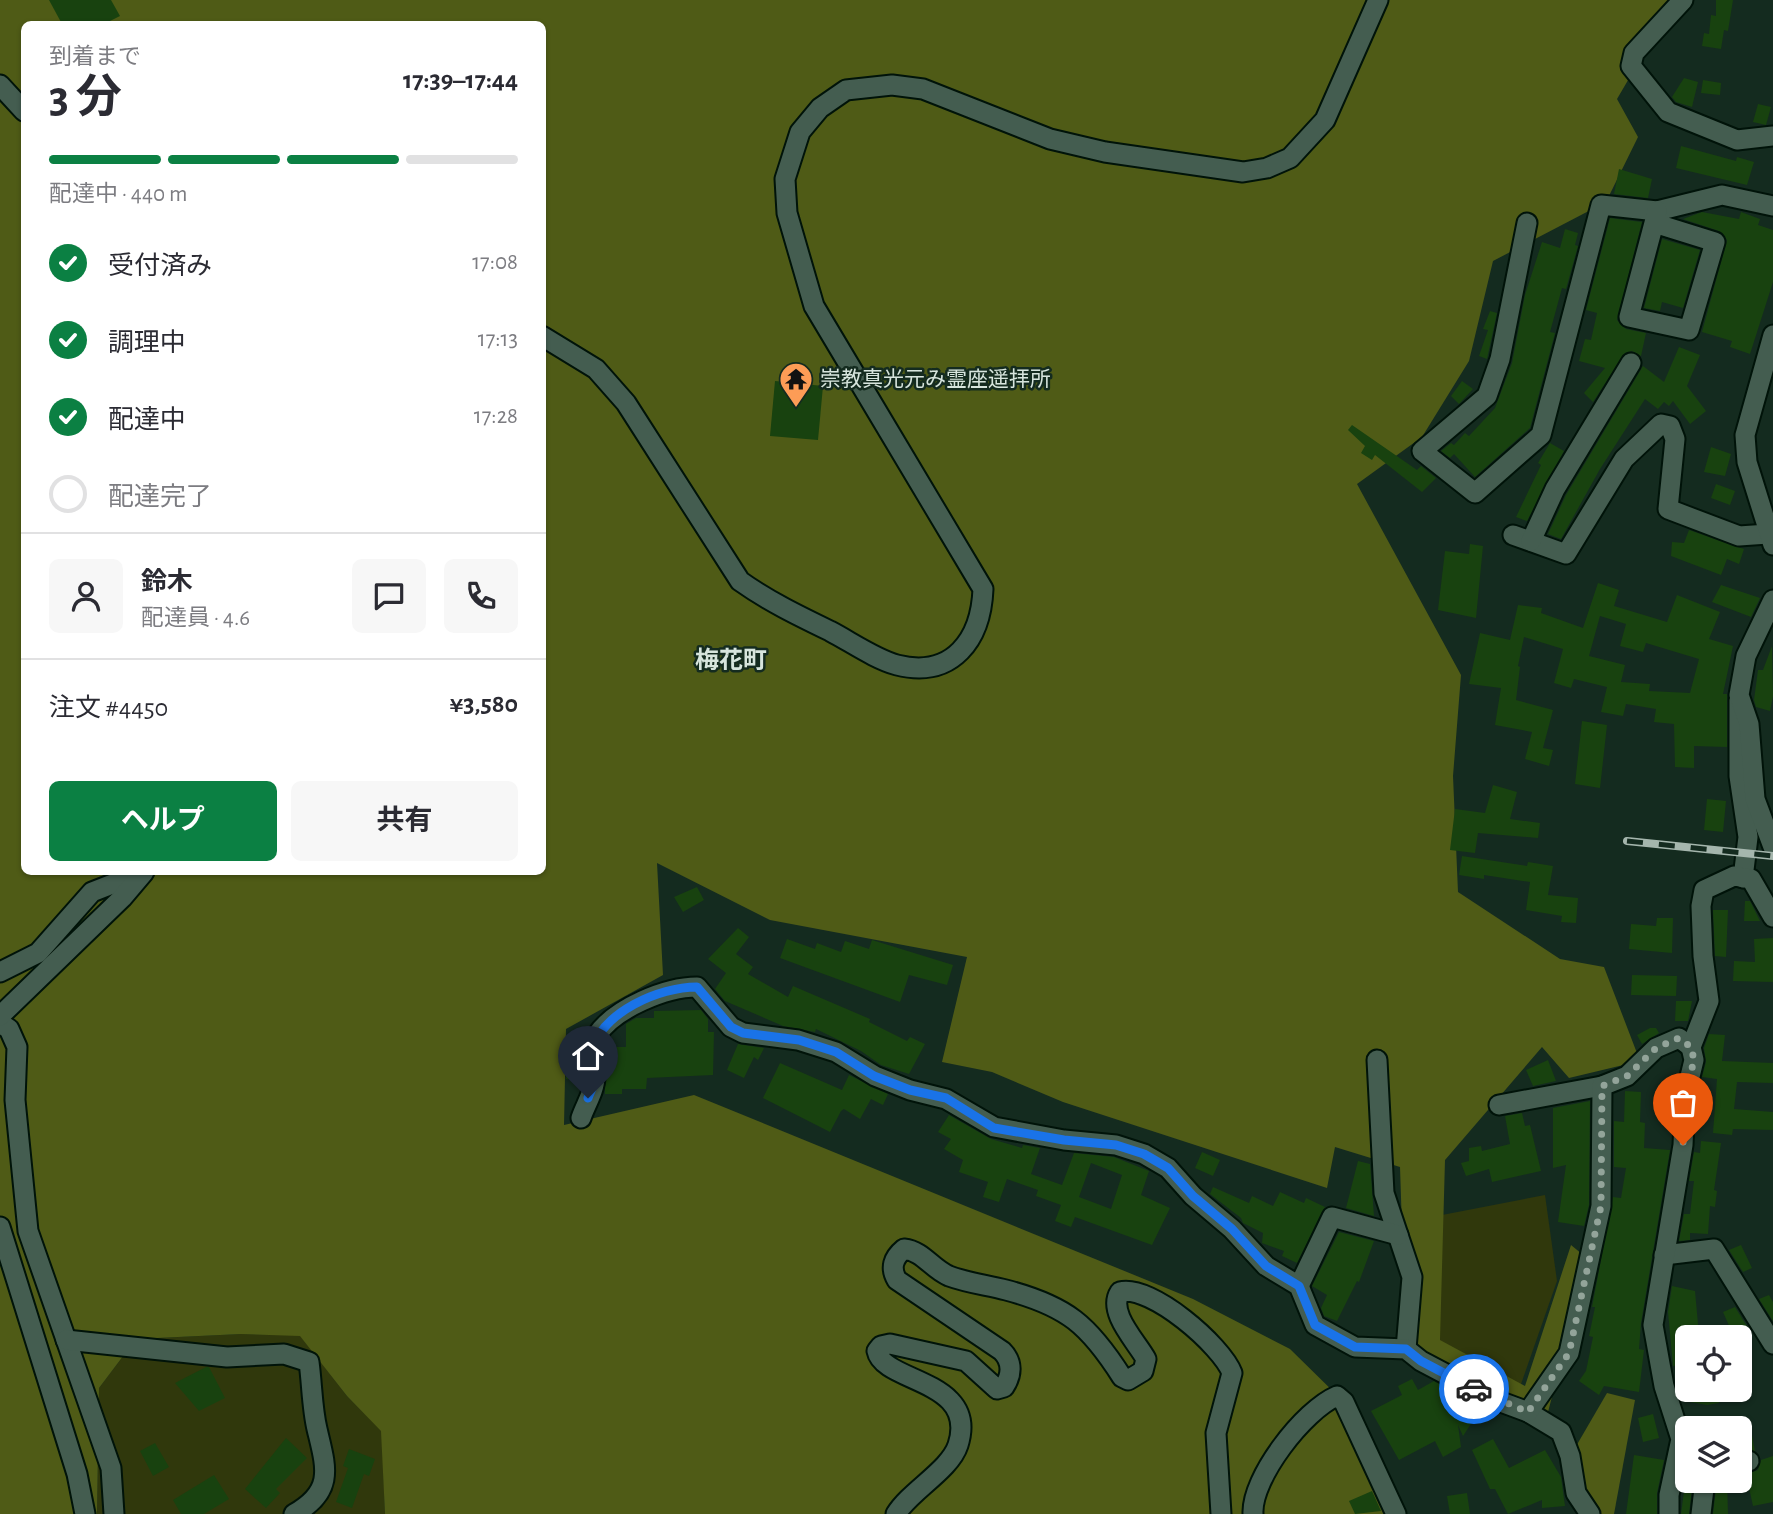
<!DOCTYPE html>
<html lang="ja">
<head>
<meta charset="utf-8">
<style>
	:root { --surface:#fff; --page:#f7f7f7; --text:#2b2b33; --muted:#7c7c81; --line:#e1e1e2; --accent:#0b8043 }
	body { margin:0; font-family:"Alegreya Sans","Noto Sans JP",sans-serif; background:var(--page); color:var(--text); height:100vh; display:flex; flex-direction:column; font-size:26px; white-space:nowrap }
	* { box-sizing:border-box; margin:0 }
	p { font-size:23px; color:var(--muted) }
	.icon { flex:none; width:38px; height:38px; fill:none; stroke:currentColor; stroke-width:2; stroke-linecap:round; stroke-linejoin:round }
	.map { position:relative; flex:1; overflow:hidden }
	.panel { position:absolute; left:21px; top:21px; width:525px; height:854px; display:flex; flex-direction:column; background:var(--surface); border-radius:10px; box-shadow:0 2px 5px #0004 }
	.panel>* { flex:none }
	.controls { position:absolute; left:1675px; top:1325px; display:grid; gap:14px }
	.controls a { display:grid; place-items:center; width:77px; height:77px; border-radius:10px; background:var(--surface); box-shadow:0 2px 5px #0004; font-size:35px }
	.pin { position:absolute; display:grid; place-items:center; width:60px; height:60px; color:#fff; margin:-72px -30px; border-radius:50% 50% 50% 0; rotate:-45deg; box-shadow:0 0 7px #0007 }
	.pin .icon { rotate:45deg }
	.courier { position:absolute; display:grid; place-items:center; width:70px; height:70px; margin:-35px; border:5px solid #1a73e8; border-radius:50%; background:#fff; color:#222; box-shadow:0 2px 9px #0007 }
	.headline em { font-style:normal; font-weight:700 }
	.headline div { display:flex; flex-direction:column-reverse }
	.headline { display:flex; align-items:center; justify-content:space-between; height:119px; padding:0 28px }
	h1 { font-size:46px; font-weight:700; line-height:52px }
	.bar { display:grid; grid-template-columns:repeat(4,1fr); gap:10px 7px; align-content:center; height:84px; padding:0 28px }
	.bar i { height:9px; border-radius:5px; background:var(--line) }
	.bar .on { background:var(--accent) }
	.bar p { grid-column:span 4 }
	.line { display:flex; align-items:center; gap:18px; padding:0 28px; border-top:2px solid var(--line) }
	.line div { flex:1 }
	.round { display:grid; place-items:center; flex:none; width:74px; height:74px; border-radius:10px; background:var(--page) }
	ol { padding:0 28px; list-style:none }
	li { display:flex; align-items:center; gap:21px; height:77px }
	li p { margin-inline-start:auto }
	li .icon { padding:7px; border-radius:50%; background:var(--accent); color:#fff; stroke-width:4 }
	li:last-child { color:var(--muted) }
	li i { width:38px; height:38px; border:4px solid var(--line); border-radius:50% }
	.action { display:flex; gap:14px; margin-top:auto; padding:14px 28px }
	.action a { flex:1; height:80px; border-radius:10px; background:var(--accent); color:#fff; font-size:28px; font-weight:700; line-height:80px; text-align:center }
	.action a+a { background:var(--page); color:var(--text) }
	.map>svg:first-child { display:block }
</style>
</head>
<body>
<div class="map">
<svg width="1773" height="1514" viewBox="0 0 1773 1514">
	<rect width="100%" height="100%" fill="#142b1f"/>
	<!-- green -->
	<g fill="#30380c">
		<path d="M1545,1195L1557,1281L1520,1387L1439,1340L1442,1215Z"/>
		<path d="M241,1334L300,1335L347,1396L382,1431L385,1514H97L99,1388L136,1339Z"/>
	</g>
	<!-- forest -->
	<g fill="#4f5b16" fill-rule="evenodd">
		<path d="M0,0H1675L1617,99L1638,137L1606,202L1493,261L1469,361L1422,437L1357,484L1461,675L1453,776L1458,892L1560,959L1604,967L1640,1061L1569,1078L1542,1047L1445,1160L1440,1340L1525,1386L1571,1245L1588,1259L1548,1412L1477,1397L1406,1349L1400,1167L1335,1147L1327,1188L1063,1102L992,1072L942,1062L967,957L770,920L657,863L663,975L566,1029L564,1125L694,1095L1193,1299L1290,1349L1344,1402L1395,1514H385L381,1431L347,1396L300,1336L241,1334L136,1339L99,1388L97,1514H0ZM24,24H542V872H24Z"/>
		<path d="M1607,1393L1635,1400L1614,1514H1590L1575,1448Z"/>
	</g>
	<!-- building -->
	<g fill="#18420f" fill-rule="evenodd">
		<path d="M49,0H111L120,16L104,24H62Z"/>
		<path d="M1716,0H1733L1728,31L1724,30L1721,49L1702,46L1704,33L1709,34L1711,15L1716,16Z"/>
		<path d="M1684,78L1698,82L1692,107L1676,102L1672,97Z"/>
		<path d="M1703,80L1721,83L1720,95L1701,93Z"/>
		<path d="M1758,104L1771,107L1766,125L1753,122Z"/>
		<path d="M1681,146L1736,161L1737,157L1754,162L1747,185L1676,168Z"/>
		<path d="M1619,169L1652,179L1648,198L1614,194Z"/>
		<path d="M1702,212L1739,219L1741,212L1760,219L1758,225L1773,230V282L1750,354L1730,347L1732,341L1702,332L1727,240L1719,231L1683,219Z"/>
		<path d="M1610,218L1642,222L1617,320L1626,329L1646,333L1641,356L1632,351L1625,353L1593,402L1584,393L1605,368L1579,361L1585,339L1591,340L1597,313L1586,310Z"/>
		<path d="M1565,229L1578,233L1575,245L1578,246L1566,289L1562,288L1550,332L1555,333L1530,428L1475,477L1454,454L1450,458L1441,451L1451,443L1454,445L1465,433L1469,436L1495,408L1512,363L1525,295L1542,242L1560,248Z"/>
		<path d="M1662,239L1700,250L1683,308L1662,302L1660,311L1644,308Z"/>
		<path d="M1490,311L1497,313L1487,359L1479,356L1488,330L1483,329Z"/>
		<path d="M1679,347L1700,355L1687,386L1706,411L1690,424L1673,401L1669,406L1664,402L1658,409L1645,399L1600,469L1561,539L1548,534L1566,495L1643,366L1664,382Z"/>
		<path d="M775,381L823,386L818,440L770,436Z"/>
		<path d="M1462,381L1473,389L1459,404L1451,396Z"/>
		<path d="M1352,425L1417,470L1421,466L1436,478L1422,492L1375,455L1372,460L1361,453L1365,446L1348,430Z"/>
		<path d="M1550,443L1564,451L1527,521L1516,517L1541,465L1538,463Z"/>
		<path d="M1711,447L1731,454L1725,476L1704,472Z"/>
		<path d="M1716,484L1735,491L1730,505L1711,498Z"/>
		<path d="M1689,530L1744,549L1739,564L1727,559L1721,575L1671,556L1672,542L1684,543Z"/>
		<path d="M1470,544L1483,546L1476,618L1438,610L1445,551L1469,554Z"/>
		<path d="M1598,583L1619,590L1614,606L1667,622L1677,595L1720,612L1709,639L1733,646L1723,694H1727V747L1694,746V768L1675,767L1674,724L1654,722L1656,709L1626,704L1623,716L1601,712L1607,687L1574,679L1571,688L1554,683L1563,649L1524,637L1518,666L1520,667L1516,700L1553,710L1543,748L1553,750L1549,766L1525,759L1532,732L1495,725L1501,688L1469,684L1480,633L1510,640L1518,605L1542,608L1541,613L1583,628ZM1600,616L1626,624L1620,646L1643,652L1646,643L1699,659L1690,693L1649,691L1650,684L1621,682L1625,665L1589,656Z"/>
		<path d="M1721,585L1760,598L1751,617L1712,602Z"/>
		<path d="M1772,646L1773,696L1770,711L1756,707L1754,700L1758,670H1763Z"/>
		<path d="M1582,721L1607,725L1600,788L1575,784Z"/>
		<path d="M1493,785L1517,792L1510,819L1540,823L1538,838L1478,833L1475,853L1450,850L1455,809L1485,813Z"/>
		<path d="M1707,799L1726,801L1723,832L1704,830Z"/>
		<path d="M1462,856L1527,866L1528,862L1553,866L1548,895L1578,898L1576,923L1561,922L1562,916L1526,910L1530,882L1484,875V879L1459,875Z"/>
		<path d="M697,887L704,900L683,912L674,897Z"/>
		<path d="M1745,901H1750L1760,921H1744Z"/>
		<path d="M1713,910H1728L1726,957L1715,956Z"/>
		<path d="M1657,918H1673L1672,953L1629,949L1631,924L1656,926Z"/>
		<path d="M738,928L749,937L736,954L753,967L748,974L788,997L793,986L870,1019L869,1022L907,1041L910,1037L925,1044L909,1074L881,1065L861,1051L816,1029L815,1032L783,1026L725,1001L715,989L726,973L708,959Z"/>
		<path d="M1773,938V982L1733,981L1734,961L1755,962L1754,939Z"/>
		<path d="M787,939L815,949L817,943L841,952L845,941L869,949L872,940L953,965L947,985L909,975L900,1002L780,958Z"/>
		<path d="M1632,975L1677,976L1676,996L1631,995Z"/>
		<path d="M1676,1001H1692L1688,1021H1675Z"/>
		<path d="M701,1010L708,1019V1032H714L713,1075L647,1078L646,1089H622V1094H605V1047H626V1024L636,1018H654V1011Z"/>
		<path d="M1650,1028H1656L1659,1033L1642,1044L1637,1035Z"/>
		<path d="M1709,1034L1725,1035L1722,1061L1773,1063V1083L1737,1082L1734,1109L1773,1112V1130L1733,1129L1732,1135L1713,1133L1717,1079L1702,1077L1706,1062L1704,1048Z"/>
		<path d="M738,1044L764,1048L758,1060L754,1057L744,1078L727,1070Z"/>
		<path d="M1548,1060L1556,1081L1533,1086L1526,1070Z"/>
		<path d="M780,1063L842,1090L849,1075L888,1094L883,1105L871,1099L860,1119L844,1109L841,1111L830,1132L763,1098Z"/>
		<path d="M566,1065L582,1066V1080L566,1079Z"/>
		<path d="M1625,1091L1641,1092L1640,1122L1645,1123L1644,1148L1670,1150L1641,1323L1639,1349L1644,1350L1639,1392L1604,1386L1599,1395L1579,1381L1586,1371L1593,1337L1589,1336L1595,1307H1592L1613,1197L1621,1198L1626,1168L1614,1167V1121L1624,1122Z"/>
		<path d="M1590,1101L1589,1205L1584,1226L1558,1222L1566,1165L1553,1168V1108Z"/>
		<path d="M1522,1113L1525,1126L1530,1125L1541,1171L1492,1182L1489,1169L1466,1176L1461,1163L1469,1161V1148L1481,1146L1482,1151L1510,1144L1505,1116Z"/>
		<path d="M949,1115L991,1139L1022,1148L1023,1145L1040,1148L1031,1174L1062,1185L1074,1153L1114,1157L1149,1171L1141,1195L1170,1208L1152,1245L1075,1217L1071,1227L1055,1221L1061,1205L1036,1196L1038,1190L1007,1179L999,1202L983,1197L988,1182L959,1172L963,1160L944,1149L951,1139L938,1132ZM1091,1163L1122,1175L1111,1209L1079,1197Z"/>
		<path d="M1701,1141L1721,1143L1714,1190L1717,1191L1715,1207L1710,1206L1708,1234L1690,1233V1240L1679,1241L1684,1214H1690L1694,1181H1689L1694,1152L1700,1153Z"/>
		<path d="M1202,1152L1220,1160L1213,1176L1195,1168Z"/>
		<path d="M1358,1161L1370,1164L1374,1216L1346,1208Z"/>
		<path d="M1213,1187L1249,1203L1252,1196L1273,1206L1280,1192L1304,1203L1306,1198L1325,1207L1297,1263L1282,1256L1284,1251L1262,1243L1263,1233L1243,1223L1241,1218L1210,1194Z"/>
		<path d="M1339,1232L1374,1241L1359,1282L1357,1281L1337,1321L1324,1316L1321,1308L1327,1295L1312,1286Z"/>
		<path d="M1741,1245L1752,1268L1743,1272L1729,1250Z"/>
		<path d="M1672,1286L1695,1291L1699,1335L1687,1336V1364L1673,1366L1668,1312Z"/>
		<path d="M1769,1295L1773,1302V1321L1759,1299Z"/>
		<path d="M1735,1307L1751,1333L1741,1337H1734L1723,1312Z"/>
		<path d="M206,1367H209L225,1398L199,1411L175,1383Z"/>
		<path d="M1412,1379L1418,1390L1434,1381L1450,1390L1456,1402L1460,1396L1482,1407L1463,1436L1458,1425L1461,1447L1443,1457L1435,1441L1399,1460L1371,1411L1402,1395L1398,1386Z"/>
		<path d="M1688,1390H1716L1719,1403L1707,1405L1690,1402Z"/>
		<path d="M1653,1414L1659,1438L1643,1442L1638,1418Z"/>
		<path d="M1752,1435L1755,1451L1741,1450L1740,1437Z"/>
		<path d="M286,1438L307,1458L276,1489L280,1493L266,1508L245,1489Z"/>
		<path d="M1493,1439L1509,1468L1545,1450L1561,1477L1565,1506L1542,1508V1500L1508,1514L1495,1489H1490L1472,1450Z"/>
		<path d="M155,1443L169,1467L153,1476L140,1451Z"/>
		<path d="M349,1449L375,1459L369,1476L364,1474L352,1508L336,1502L348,1468L343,1466Z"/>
		<path d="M1634,1455L1664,1460L1657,1493V1514H1626Z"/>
		<path d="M1773,1456V1502L1753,1506L1746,1474L1758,1470L1761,1460Z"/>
		<path d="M1687,1469V1480H1693L1689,1514H1681Z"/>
		<path d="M214,1475L229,1499L204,1514H181L173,1500Z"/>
		<path d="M1717,1480H1727L1728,1514H1713Z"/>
		<path d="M1372,1491L1381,1511L1355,1514L1349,1501Z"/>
		<path d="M1467,1493L1470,1514H1450L1447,1496Z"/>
	</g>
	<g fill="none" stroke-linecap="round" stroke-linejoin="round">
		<defs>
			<g id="minor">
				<path d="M1683,0L1634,53L1631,66L1668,112L1737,140L1773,136"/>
				<path d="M1527,223L1500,359L1487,396L1422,451L1475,493L1541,435L1601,205L1657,211L1722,195L1773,206"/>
				<path d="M1654,223L1715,242L1689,330L1629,317L1654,223L1657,211"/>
				<path d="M1513,535L1566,554L1624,459L1661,424L1670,426L1675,439L1668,509L1739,536L1768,534"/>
				<path d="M1531,541L1555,489L1631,363"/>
				<path d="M1739,700V776L1748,837L1743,878"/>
				<path d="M0,1023L9,1029L17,1047L15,1100L28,1231L111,1468L114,1514"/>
				<path d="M1377,1060L1384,1193L1412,1277L1406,1349"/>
				<path d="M1499,1105L1602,1086"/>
				<path d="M581,1118C585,1106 595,1090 595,1077C596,1062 588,1050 597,1035C615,1008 666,987 697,987L731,1027L743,1033L798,1040L836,1052L875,1076L910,1090L946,1099L994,1127L1064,1140L1116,1145L1144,1154L1168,1168L1193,1196L1232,1229L1266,1266L1299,1286L1315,1325L1355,1347L1406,1349L1421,1361L1493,1399L1528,1412L1561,1432L1570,1456L1576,1493L1590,1514"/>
				<path d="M1664,1255L1714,1249L1773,1344"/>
				<path d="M1299,1286L1332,1217L1398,1235"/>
				<path d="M66,1340L227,1357L284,1354L309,1362C312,1384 312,1408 317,1429C326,1467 335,1491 294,1514"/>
				<path d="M1528,1412L1569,1353L1601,1206L1602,1086L1627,1076L1656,1048L1679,1038L1691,1047"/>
				<path d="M1740,1463L1749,1461"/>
				<path d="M896,1514C910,1491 950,1470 958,1445C979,1379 883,1383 877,1351L881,1346L890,1344L966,1361L997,1389L1004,1387C1012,1375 1013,1362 1002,1351L897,1280C890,1268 893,1258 904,1249C923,1251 932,1269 949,1276C968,1283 987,1285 1006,1290C1067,1306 1089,1325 1122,1377L1128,1380L1143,1371L1146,1359C1136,1341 1107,1312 1120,1292C1151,1284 1222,1346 1232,1373L1216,1433L1221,1514"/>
				<path d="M1253,1514C1251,1478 1304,1410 1337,1396L1344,1402L1396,1514"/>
				<path d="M1669,1514V1495L1681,1439L1664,1386L1653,1325L1683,1145L1685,1097L1694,1060L1691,1047L1709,1001L1703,956L1701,906L1704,890L1734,876L1751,879L1773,917"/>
				<path d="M1701,1514L1705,1480"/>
			</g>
			<g id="tertiary">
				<path d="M0,85L24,111"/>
				<path d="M1773,335L1745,435L1747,462L1773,545"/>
				<path d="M542,336L596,369L626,403L740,581C768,601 799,616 830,631C851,642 875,659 897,665C953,679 981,639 983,589L814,306L787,213L785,179L800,132L820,108L846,90L892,85L923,89L1050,139L1105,152L1243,172L1267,168L1290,158L1325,120L1378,0"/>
				<path d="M1773,600L1746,656L1739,695L1749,724L1755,799L1773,847"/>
				<path d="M0,972L38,953L92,892L143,872"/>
				<path d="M0,1016L122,898L144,872"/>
				<path d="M0,1227L77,1474L85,1514"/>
			</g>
		</defs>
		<!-- minor casing -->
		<use href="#minor" stroke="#001309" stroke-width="23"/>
		<!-- tertiary casing -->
		<use href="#tertiary" stroke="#001309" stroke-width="23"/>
		<!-- minor -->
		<use href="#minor" stroke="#445d50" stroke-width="19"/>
		<!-- tertiary -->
		<use href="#tertiary" stroke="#445d50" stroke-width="19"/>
		<defs>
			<path id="rail" d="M1627,841L1773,856"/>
		</defs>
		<!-- rail casing -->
		<use href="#rail" stroke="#a5b6ad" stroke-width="8"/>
		<!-- rail -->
		<use href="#rail" stroke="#142b1f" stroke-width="5" stroke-dasharray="16" stroke-linecap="butt"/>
	</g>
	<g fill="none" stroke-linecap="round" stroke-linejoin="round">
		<!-- done -->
		<path stroke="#93a49a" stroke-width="7" stroke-dasharray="0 12.6" d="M1474,1389L1528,1412L1569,1353L1601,1206L1602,1086L1627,1076L1656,1048L1679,1038L1691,1047L1694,1060L1685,1097L1683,1145"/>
		<!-- route -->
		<path stroke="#1a73e8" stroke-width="9" d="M588,1098C590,1092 595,1084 595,1078C596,1069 590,1060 592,1051C602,1012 659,987 697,987L731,1027L743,1033L799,1040L836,1052L874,1076L910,1090L946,1098L994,1128L1064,1140L1116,1145L1144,1154L1168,1168L1193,1196L1232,1229L1266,1266L1299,1286L1315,1325L1355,1347L1406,1349L1421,1361L1474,1389"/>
	</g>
	<!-- icons -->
	<defs>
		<symbol id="temple-pin" viewBox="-11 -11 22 30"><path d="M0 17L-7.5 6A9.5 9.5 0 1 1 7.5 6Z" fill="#fd9c56" stroke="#142b1f"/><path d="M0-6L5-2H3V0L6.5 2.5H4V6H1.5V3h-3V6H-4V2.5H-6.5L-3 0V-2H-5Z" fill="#111"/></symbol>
	</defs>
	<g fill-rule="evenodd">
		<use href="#temple-pin" x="777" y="360" width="38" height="52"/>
	</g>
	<g text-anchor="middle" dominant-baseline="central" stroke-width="5" stroke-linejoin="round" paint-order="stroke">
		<!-- poi labels -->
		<g font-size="21" fill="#d7e5dd" stroke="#142b1f" text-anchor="start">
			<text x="820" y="379">崇教真光元み霊座遥拝所</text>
		</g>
		<!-- quarter labels -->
		<g font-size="24" font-weight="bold" fill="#d7e5dd" stroke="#142b1f">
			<text x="731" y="661">梅花町</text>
		</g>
	</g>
</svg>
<div class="controls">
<a><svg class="icon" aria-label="locate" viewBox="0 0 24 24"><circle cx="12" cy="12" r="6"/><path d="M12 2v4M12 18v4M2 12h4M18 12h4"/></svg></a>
<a><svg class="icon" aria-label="layers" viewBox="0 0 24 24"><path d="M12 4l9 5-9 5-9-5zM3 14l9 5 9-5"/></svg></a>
</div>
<div class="pin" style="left:1683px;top:1145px;background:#ea580c"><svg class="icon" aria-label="bag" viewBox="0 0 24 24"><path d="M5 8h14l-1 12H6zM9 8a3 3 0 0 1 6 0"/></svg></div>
<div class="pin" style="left:588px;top:1098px;background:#1f2937"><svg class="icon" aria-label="home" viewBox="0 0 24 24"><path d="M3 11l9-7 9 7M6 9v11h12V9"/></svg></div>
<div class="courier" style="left:1474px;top:1389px"><svg class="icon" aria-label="car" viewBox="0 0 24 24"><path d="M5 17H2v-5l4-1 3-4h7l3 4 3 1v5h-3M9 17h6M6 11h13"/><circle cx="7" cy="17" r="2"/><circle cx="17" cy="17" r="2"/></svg></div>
<section class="panel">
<div class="headline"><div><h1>3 分</h1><p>到着まで</p></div><em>17:39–17:44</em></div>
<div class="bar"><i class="on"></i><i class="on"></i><i class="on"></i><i></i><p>配達中 · 440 m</p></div>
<ol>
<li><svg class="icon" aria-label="check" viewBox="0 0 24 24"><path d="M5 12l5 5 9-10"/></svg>受付済み<p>17:08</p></li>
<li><svg class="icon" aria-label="check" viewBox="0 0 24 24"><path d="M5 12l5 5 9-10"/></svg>調理中<p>17:13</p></li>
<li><svg class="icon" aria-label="check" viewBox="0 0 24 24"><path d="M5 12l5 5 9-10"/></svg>配達中<p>17:28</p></li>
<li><i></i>配達完了</li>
</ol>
<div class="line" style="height:126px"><a class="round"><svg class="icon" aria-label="person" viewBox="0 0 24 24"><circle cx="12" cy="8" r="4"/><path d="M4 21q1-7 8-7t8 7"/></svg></a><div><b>鈴木</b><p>配達員 · 4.6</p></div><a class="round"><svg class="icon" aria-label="chat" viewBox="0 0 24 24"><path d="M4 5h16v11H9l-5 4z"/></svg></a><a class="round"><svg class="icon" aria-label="phone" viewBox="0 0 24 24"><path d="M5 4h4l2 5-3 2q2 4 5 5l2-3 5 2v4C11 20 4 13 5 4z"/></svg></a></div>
<div class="line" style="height:91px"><div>注文 #4450</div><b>¥3,580</b></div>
<div class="action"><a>ヘルプ</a><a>共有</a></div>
</section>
</div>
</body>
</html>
